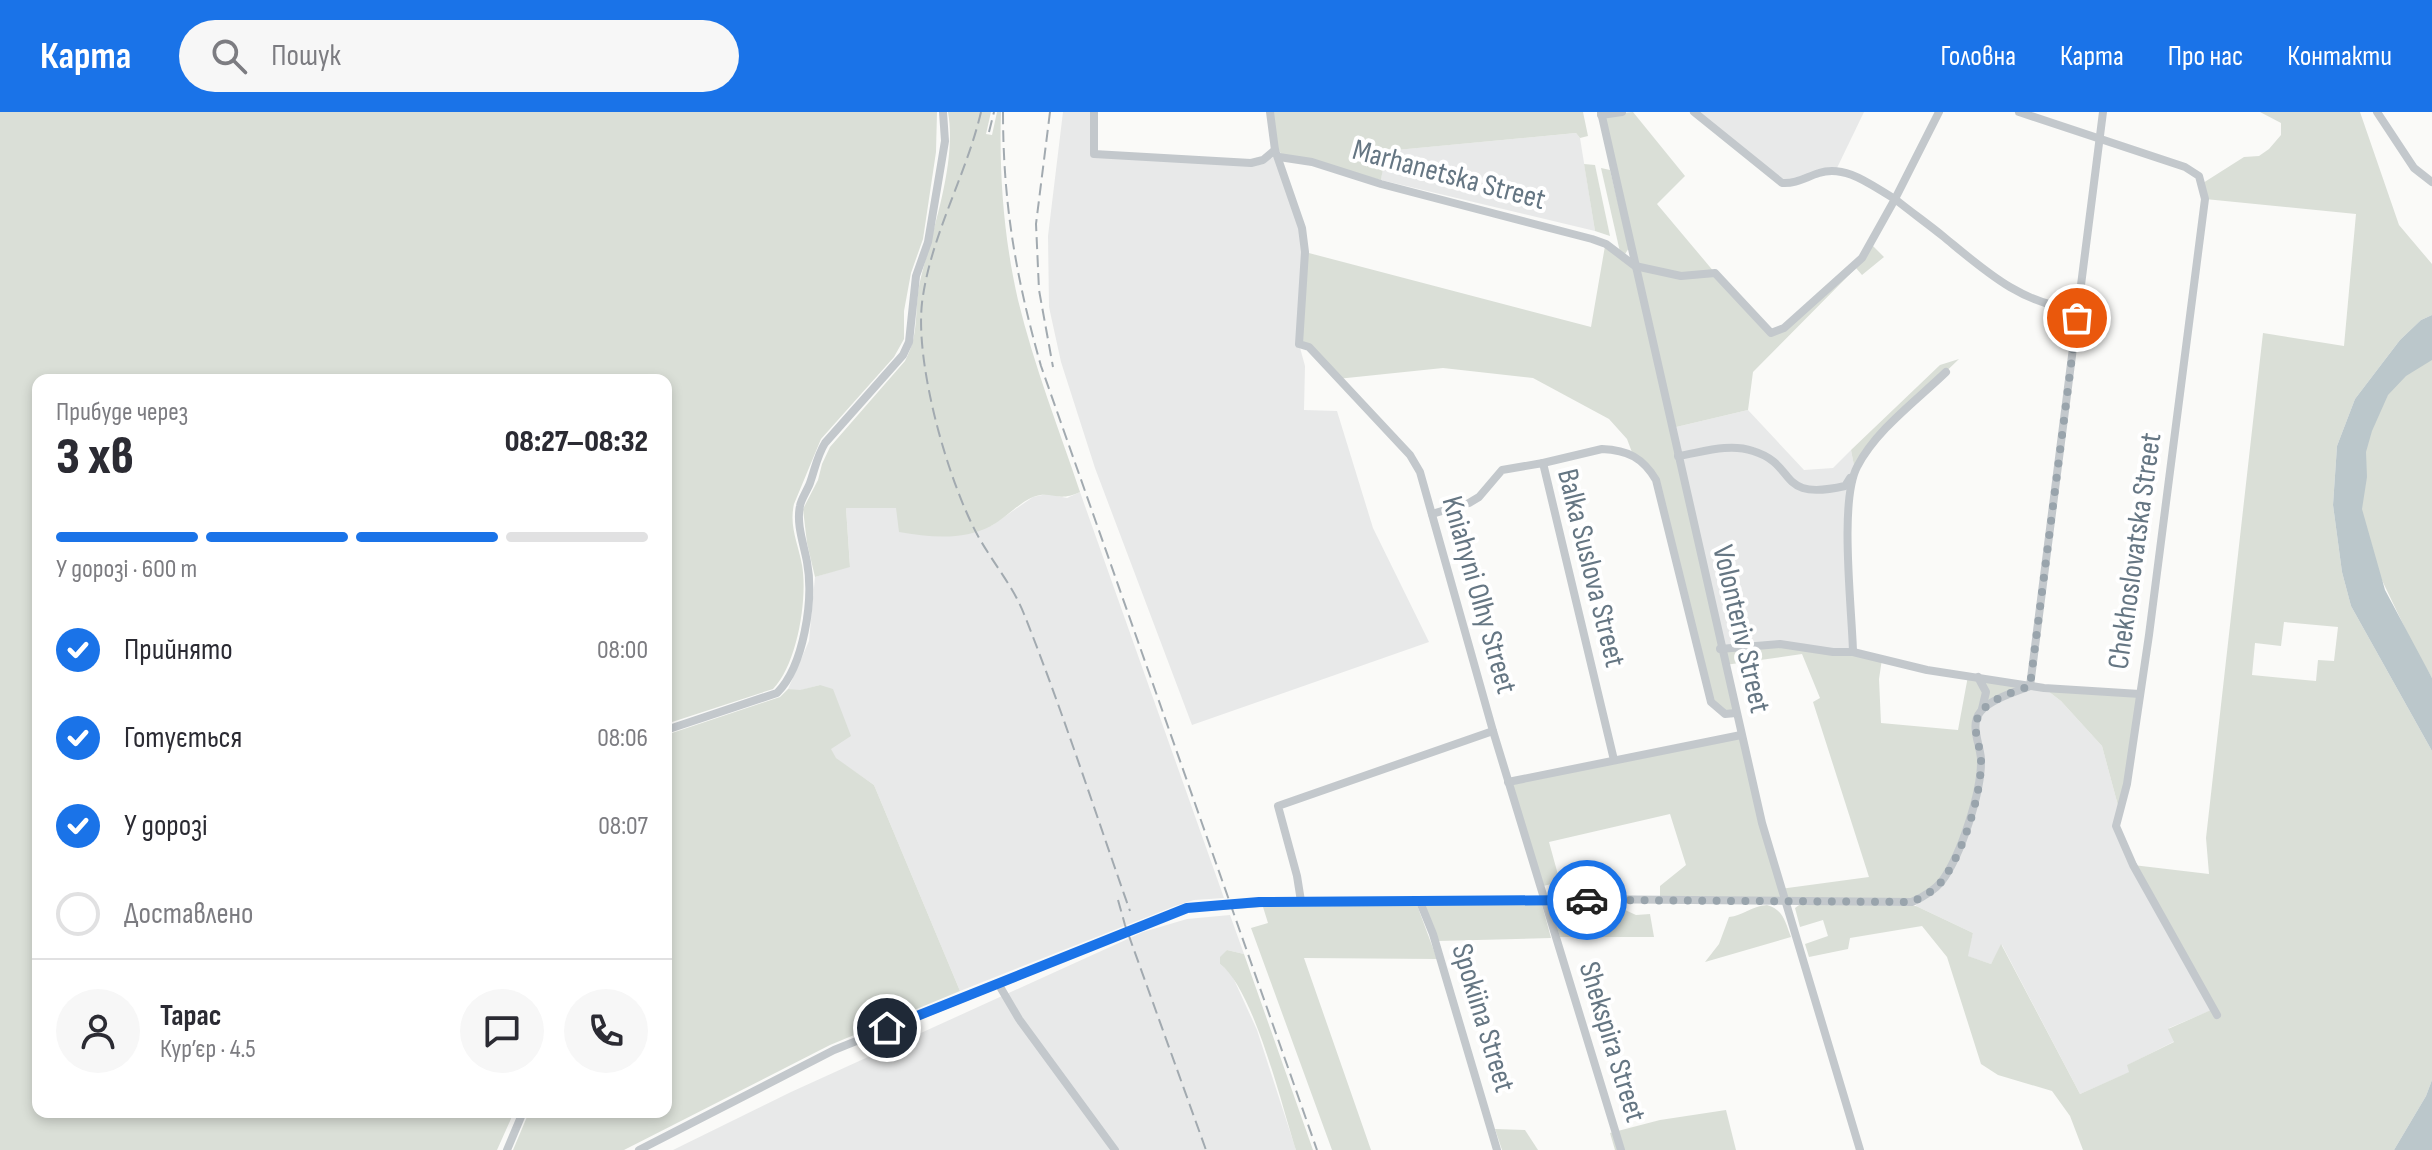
<!DOCTYPE html>
<html lang="uk">
<head>
<meta charset="utf-8">
<style>
	:root { --surface:#fff; --page:#f7f7f7; --text:#2b2b33; --muted:#7c7c81; --line:#e1e1e2; --accent:#1a73e8 }
	body { margin:0; font-family:"Sofia Sans Condensed",sans-serif; background:var(--page); color:var(--text); height:100vh; display:flex; flex-direction:column; font-size:30px; white-space:nowrap }
	* { box-sizing:border-box; margin:0 }
	p { font-size:26px; color:var(--muted) }
	.icon { flex:none; width:44px; height:44px; fill:none; stroke:currentColor; stroke-width:2; stroke-linecap:round; stroke-linejoin:round }
	.map { position:relative; flex:1; overflow:hidden }
	.drawer { position:absolute; left:32px; top:262px; width:640px; height:744px; display:flex; flex-direction:column; background:var(--surface); border-radius:16px; box-shadow:0 4px 12px #0003 }
	.drawer>* { flex:none }
	.pin { position:absolute; display:grid; place-items:center; width:68px; height:68px; color:#fff; margin:-34px; border:4px solid #fff; border-radius:50%; box-shadow:0 2px 8px #0007 }
	.courier { position:absolute; display:grid; place-items:center; width:80px; height:80px; margin:-40px; border:6px solid #1a73e8; border-radius:50%; background:#fff; color:#222; box-shadow:0 2px 10px #0007 }
	.summary em { font-style:normal; font-weight:800 }
	.summary div { display:flex; flex-direction:column-reverse }
	.summary { display:flex; align-items:center; justify-content:space-between; height:136px; padding:0 24px }
	h1 { font-size:52px; font-weight:800; line-height:60px }
	.bar { display:grid; grid-template-columns:repeat(4,1fr); gap:12px 8px; align-content:center; height:96px; padding:0 24px }
	.bar i { height:10px; border-radius:6px; background:var(--line) }
	.bar .selected { background:var(--accent) }
	.bar p { grid-column:span 4 }
	.line { display:flex; align-items:center; gap:20px; padding:0 24px; border-top:2px solid var(--line) }
	.line div { flex:1 }
	.round { display:grid; place-items:center; flex:none; width:84px; height:84px; border-radius:42px; background:var(--page) }
	ol { padding:0 24px; list-style:none }
	li { display:flex; align-items:center; gap:24px; height:88px }
	li p { margin-inline-start:auto }
	li .icon { padding:8px; border-radius:50%; background:var(--accent); color:#fff; stroke-width:4 }
	li:last-child { color:var(--muted) }
	li i { width:44px; height:44px; border:4px solid var(--line); border-radius:50% }
	header { display:flex; align-items:center; gap:48px; box-sizing:border-box; height:112px; padding:0 40px; background:var(--accent); color:#fff }
	header strong { font-size:38px }
	nav { display:flex; gap:44px; margin-inline-start:auto; font-size:28px }
	.search { width:560px; height:72px; background:var(--page); display:flex; align-items:center; gap:20px; box-sizing:border-box; padding:0 28px; border-radius:44px; color:var(--muted); font-size:30px }
	.map>svg:first-child { display:block }
</style>
</head>
<body>
<header>
<strong>Карта</strong>
<div class="search"><svg class="icon" aria-label="search" viewBox="0 0 24 24"><circle cx="10" cy="10" r="6"/><path d="M15 15l6 6"/></svg>Пошук</div>
<nav><a>Головна</a><a>Карта</a><a>Про нас</a><a>Контакти</a></nav>
</header>
<div class="map">
<svg width="2432" height="1038" viewBox="0 0 2432 1038">
	<rect width="100%" height="100%" fill="#fafaf8"/>
	<!-- built -->
	<g fill="#e8e9e9">
		<path d="M1063,0H1091V45L1253,54L1264,52L1274,44L1302,116L1299,232L1305,254L1304,298L1337,299L1373,416L1429,530L1192,613L1095,356L1061,250L1049,195L1048,124Z"/>
		<path d="M1694,0H1864L1836,58L1782,70Z"/>
		<path d="M1576,21L1580,26L1595,119L1381,68L1385,39Z"/>
		<path d="M1748,298L1804,358L1833,356L1851,338L1855,359L1850,376L1853,540L1720,537L1672,316Z"/>
		<path d="M1080,380L1224,786L1194,788L1175,794L960,879L874,673L835,646L830,636L820,573L798,579L788,577L809,529L815,465L850,454L846,396H897L991,414L1033,385L1047,382L1067,386Z"/>
		<path d="M2030,574L2044,576L2061,589L2102,634L2120,701L2116,714L2212,898L2169,916L2175,929L2128,953L2130,960L2080,982L2002,833L1991,852L1967,844L1973,821L1916,794L1982,597Z"/>
		<path d="M1230,803L1244,842L1227,838L1220,852L1231,861L1257,918L1296,1038H673L791,980L1143,820L1187,807Z"/>
	</g>
	<!-- green -->
	<g fill="#dadfd7" fill-rule="evenodd">
		<path d="M0,0H937L936,40L923,127L911,161L904,199V227L894,245L821,327L794,392C789,415 798,431 802,453C808,487 797,553 773,577L666,612V268H38V1000H514L497,1038H0Z"/>
		<path d="M948,0H991L986,22L992,23L997,0H1001C999,63 1004,127 1018,188C1034,254 1059,317 1080,380C1057,391 1052,378 1033,385C1017,392 1006,406 991,414C962,429 930,425 899,420L896,396H846L850,455L815,465L807,431L803,397L818,368L822,352L830,335L905,249C921,220 913,196 921,165C933,117 957,49 948,0Z"/>
		<path d="M1272,0H1583L1588,24L1580,26L1576,21L1386,39L1381,68L1281,42L1277,34Z"/>
		<path d="M1633,0L1685,64L1657,92L1715,161L1775,221L1862,146L1870,131L1884,145L1862,163L1856,156L1753,260L1748,298L1672,316L1721,537L1780,532L1882,547L1879,567L1881,611L1958,618L1968,564L2030,574L1982,597L1976,606L1981,648L1975,690L1942,769L1912,790L1660,789V774L1686,753L1670,702L1549,730L1560,770L1539,775L1508,670L1741,623L1780,777L1869,765L1813,590L1820,586L1802,542L1725,553L1736,601L1714,595L1656,368L1633,343L1627,327L1609,307L1533,266L1443,256L1337,267L1309,235L1299,232L1305,140L1591,215L1605,134L1634,153L1601,3Z"/>
		<path d="M2260,0H2360L2399,113L2432,152V203L2421,208L2400,228L2355,287L2337,334L2333,393L2342,460L2351,494L2432,639V968L2426,984L2394,1038H2083L2070,1004L2052,979L1998,963L1981,952L1947,845L1922,814L1850,826L1848,837L1809,845L1805,832L1828,824L1823,808L1800,815L1795,796L1802,791L1916,794L1973,821L1968,844L1991,852L2001,832L2080,982L2129,960L2127,953L2174,930L2168,917L2211,898L2133,753L2209,762L2206,726L2263,221L2344,234L2356,102L2205,87L2203,71L2244,45L2259,44L2269,37L2281,23V11ZM2284,510L2338,515L2334,549L2318,548L2316,569L2252,563L2255,531L2281,534Z"/>
		<path d="M1584,52L1595,53L1610,124L1595,119Z"/>
		<path d="M1601,56L1610,58L1629,136L1625,142L1620,140Z"/>
		<path d="M2432,227V566L2415,537L2379,462L2371,435L2350,383L2388,268Z"/>
		<path d="M1959,247L1875,328L1855,359L1851,338L1940,253Z"/>
		<path d="M820,573L833,577L851,624L831,637L836,646L874,673L960,879L830,933L624,1038H513L529,1000H666V623L780,585L788,577L800,578Z"/>
		<path d="M2044,576L2140,582L2120,701L2102,634L2061,589Z"/>
		<path d="M1571,790L1612,792L1636,803L1650,802L1654,825H1560L1550,793Z"/>
		<path d="M1417,793L1437,847L1304,846L1371,1038H1332L1251,816L1268,811L1263,795Z"/>
		<path d="M1425,793H1542L1551,826L1438,829Z"/>
		<path d="M1767,793C1784,798 1785,810 1791,825L1705,850L1719,832L1729,805C1743,804 1751,794 1767,793Z"/>
		<path d="M1227,838L1244,842L1313,1038H1296C1282,995 1254,877 1220,852V845Z"/>
		<path d="M1726,998L1736,1038H1615L1610,1021L1660,1008Z"/>
		<path d="M1495,1017L1525,1018L1538,1038H1502Z"/>
	</g>
	<!-- water -->
	<g fill="#bbc7cb">
		<path d="M2432,203V248L2406,264L2388,283L2372,319L2366,340L2367,365L2362,397L2385,478L2432,566V639L2351,494L2342,460L2333,393L2337,334L2355,287L2400,228L2421,208Z"/>
		<path d="M2432,968V1038H2394L2426,984Z"/>
	</g>
	<g fill="none" stroke-linecap="round" stroke-linejoin="round">
		<!-- minor -->
		<g stroke="#c3c8cc" stroke-width="8">
			<path d="M1094,0V42L1251,51L1263,48L1275,38"/>
			<path d="M1270,0L1275,38L1302,116L1305,140L1299,232L1309,235L1410,343L1420,360L1493,619L1621,1038"/>
			<path d="M1601,0L1762,711L1860,1038"/>
			<path d="M1694,0L1782,71C1796,72 1806,65 1819,61C1846,52 1872,74 1895,87L1939,0"/>
			<path d="M2019,0L2185,55L2199,64L2205,87L2149,523L2127,672L2116,714L2133,753L2217,903"/>
			<path d="M2377,0L2414,56L2432,70"/>
			<path d="M1601,3L1622,0"/>
			<path d="M1279,45L1312,50L1381,72L1592,127L1606,132L1635,154L1681,164L1715,161L1771,221L1784,216L1862,146L1895,87C1911,100 1928,112 1944,125C1984,158 2023,194 2078,197"/>
			<path d="M1678,344C1703,340 1729,331 1753,339C1799,353 1775,390 1845,374L1850,366"/>
			<path d="M1543,351L1602,337C1628,338 1643,346 1656,368L1711,590L1725,602L1736,601"/>
			<path d="M1432,402L1469,391L1479,385L1502,358L1543,351L1614,648"/>
			<path d="M1720,537L1780,532L1833,540H1853L1927,558L2044,576L2140,582"/>
			<path d="M1853,540C1852,497 1839,390 1857,355C1876,318 1916,289 1946,260"/>
			<path d="M1978,565L1986,580L1982,597"/>
			<path d="M666,618L777,581C804,554 814,487 807,450C804,433 796,412 800,394C801,387 807,379 810,371C815,357 817,344 825,331L903,243L909,230L916,164L928,130L942,47L945,29L943,0"/>
			<path d="M1508,670L1741,623"/>
			<path d="M1301,789L1297,764L1278,694L1493,619"/>
			<path d="M1420,790L1433,822L1497,1038"/>
			<path d="M999,873L1019,907L1115,1038"/>
			<path d="M507,1038L523,1000"/>
			<path d="M639,1038L834,938L1187,796L1278,790L1544,789L1571,787L1912,790C1923,785 1934,779 1942,769C1961,743 1982,679 1981,647C1980,631 1969,613 1981,599C1991,587 2015,580 2030,574L2103,0"/>
		</g>
		<!-- rail -->
		<g stroke="#a2aab0" stroke-width="2" stroke-dasharray="12 6" stroke-linecap="butt">
			<path d="M981,0C966,64 930,125 922,191C915,253 948,369 978,424C993,451 1013,474 1024,502C1063,600 1095,700 1130,799"/>
			<path d="M1003,0C1003,92 1016,166 1041,254L1317,1038"/>
			<path d="M1050,0L1036,112L1039,178L1053,255"/>
			<path d="M989,20L994,0"/>
			<path d="M1118,788L1125,813L1206,1038"/>
		</g>
	</g>
	<g fill="none" stroke-linecap="round" stroke-linejoin="round">
		<!-- done -->
		<path stroke="#99a4ac" stroke-width="8" stroke-dasharray="0 14.4" d="M1587,788L1912,790C1923,785 1934,779 1942,769C1963,741 1982,682 1981,647C1980,633 1972,618 1978,605C1985,588 2014,580 2030,574L2077,206"/>
		<!-- route -->
		<path stroke="#1a73e8" stroke-width="10" d="M887,916L1187,796L1259,790L1587,788"/>
	</g>
	<g text-anchor="middle" dominant-baseline="central" stroke-width="8" stroke-linejoin="round" paint-order="stroke">
		<!-- street labels -->
		<g font-size="30" fill="#657683" stroke="#fff">
			<text transform="translate(1449 63) rotate(15)">Marhanetska Street</text>
			<text transform="translate(2135 439) rotate(-82)">Chekhoslovatska Street</text>
			<text transform="translate(1591 456) rotate(76)">Balka Suslova Street</text>
			<text transform="translate(1479 483) rotate(74)">Kniahyni Olhy Street</text>
			<text transform="translate(1741 517) rotate(77)">Volonteriv Street</text>
			<text transform="translate(1483 906) rotate(73)">Spokiina Street</text>
			<text transform="translate(1612 930) rotate(73)">Shekspira Street</text>
		</g>
	</g>
</svg>
<div class="pin" style="left:2077px;top:206px;background:#ea580c"><svg class="icon" aria-label="bag" viewBox="0 0 24 24"><path d="M5 8h14l-1 12H6zM9 8a3 3 0 0 1 6 0"/></svg></div>
<div class="pin" style="left:887px;top:916px;background:#1f2937"><svg class="icon" aria-label="home" viewBox="0 0 24 24"><path d="M3 11l9-7 9 7M6 9v11h12V9"/></svg></div>
<div class="courier" style="left:1587px;top:788px"><svg class="icon" aria-label="car" viewBox="0 0 24 24"><path d="M5 17H2v-5l4-1 3-4h7l3 4 3 1v5h-3M9 17h6M6 11h13"/><circle cx="7" cy="17" r="2"/><circle cx="17" cy="17" r="2"/></svg></div>
<section class="drawer">
<div class="summary"><div><h1>3 хв</h1><p>Прибуде через</p></div><em>08:27–08:32</em></div>
<div class="bar"><i class="selected"></i><i class="selected"></i><i class="selected"></i><i></i><p>У дорозі · 600 m</p></div>
<ol>
<li><svg class="icon" aria-label="check" viewBox="0 0 24 24"><path d="M5 12l5 5 9-10"/></svg>Прийнято<p>08:00</p></li>
<li><svg class="icon" aria-label="check" viewBox="0 0 24 24"><path d="M5 12l5 5 9-10"/></svg>Готується<p>08:06</p></li>
<li><svg class="icon" aria-label="check" viewBox="0 0 24 24"><path d="M5 12l5 5 9-10"/></svg>У дорозі<p>08:07</p></li>
<li><i></i>Доставлено</li>
</ol>
<div class="line" style="height:144px"><a class="round"><svg class="icon" aria-label="person" viewBox="0 0 24 24"><circle cx="12" cy="8" r="4"/><path d="M4 21q1-7 8-7t8 7"/></svg></a><div><b>Тарас</b><p>Кур’єр · 4.5</p></div><a class="round"><svg class="icon" aria-label="chat" viewBox="0 0 24 24"><path d="M4 5h16v11H9l-5 4z"/></svg></a><a class="round"><svg class="icon" aria-label="phone" viewBox="0 0 24 24"><path d="M5 4h4l2 5-3 2q2 4 5 5l2-3 5 2v4C11 20 4 13 5 4z"/></svg></a></div>
</section>
</div>
</body>
</html>
